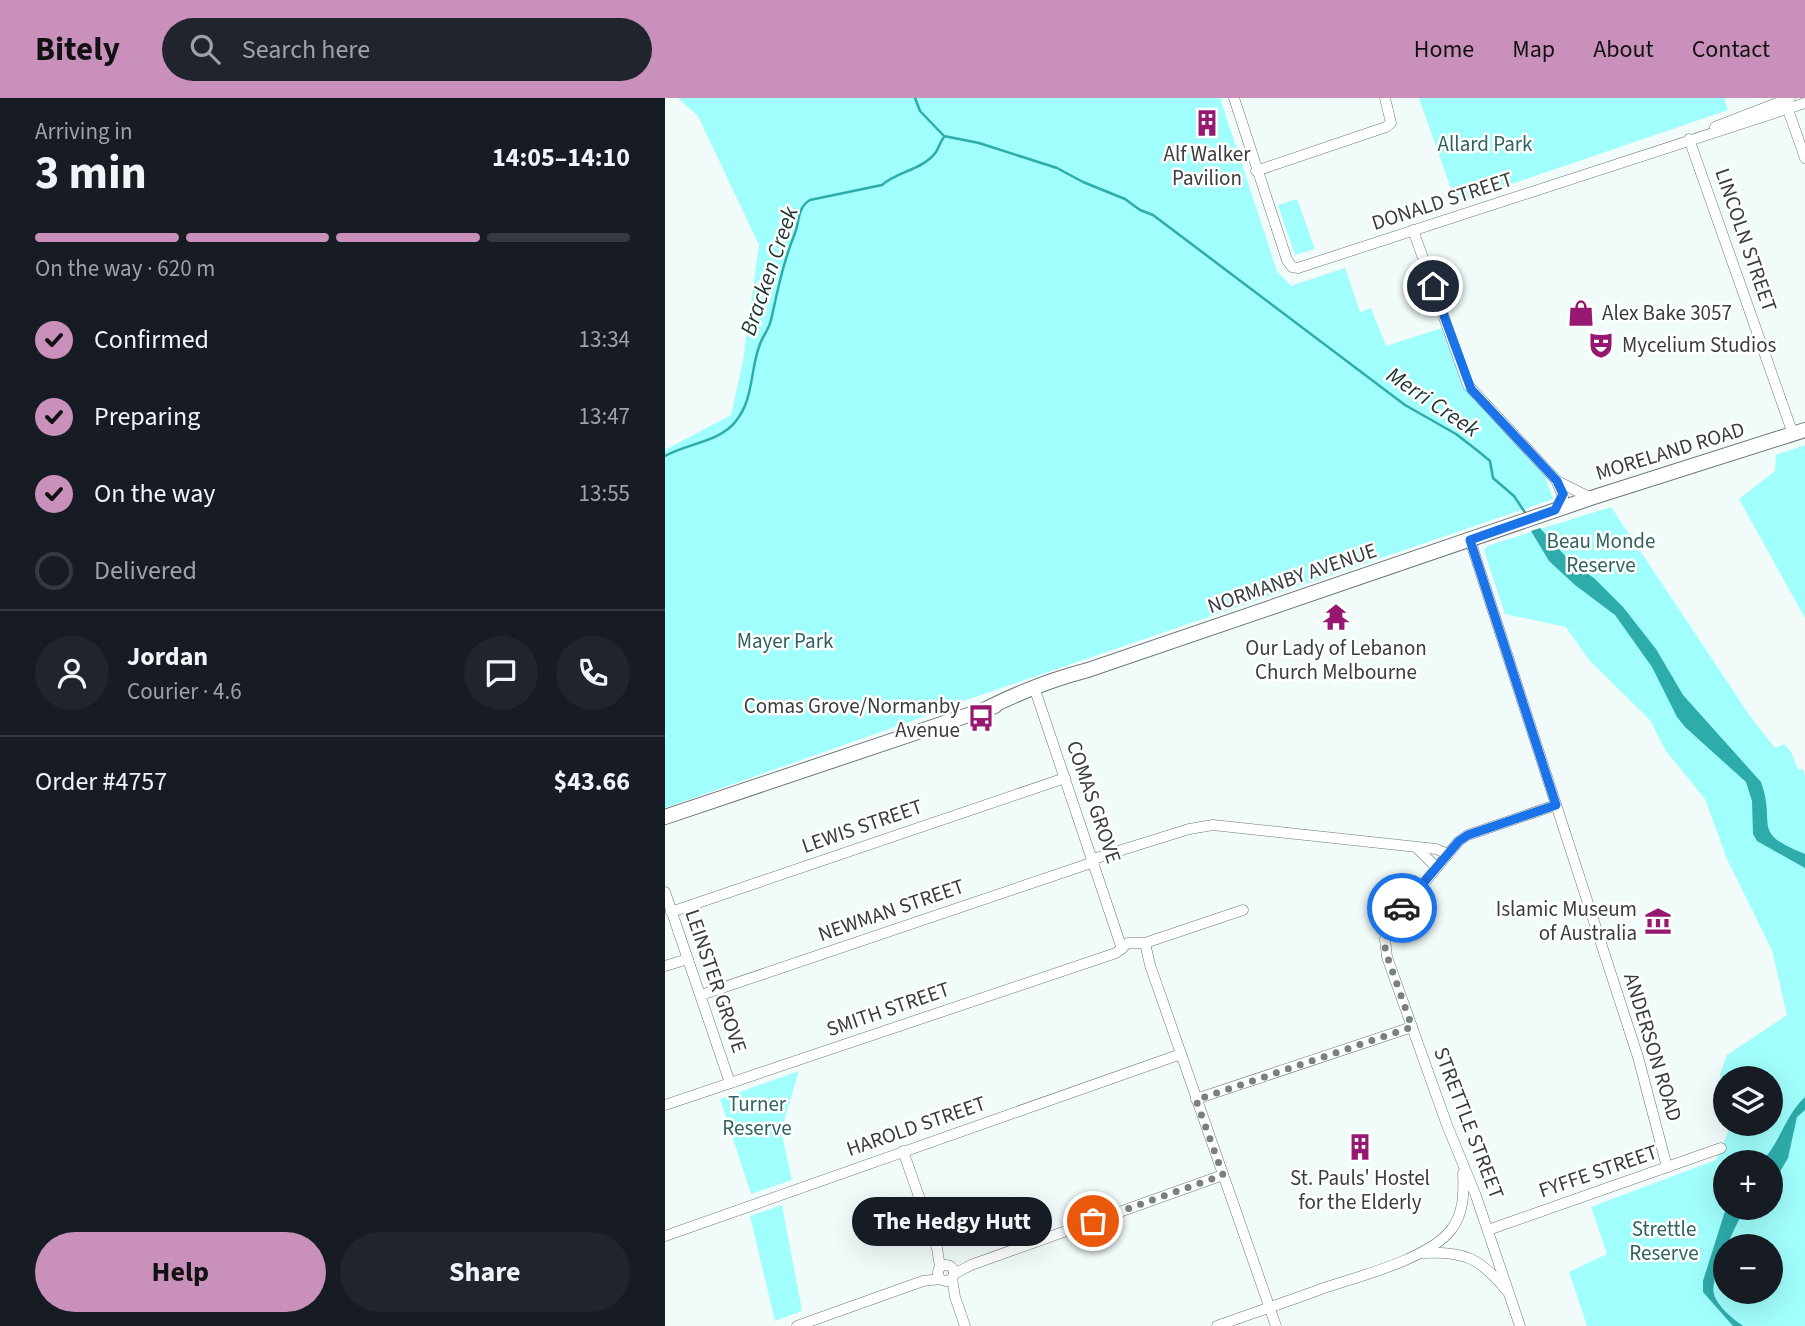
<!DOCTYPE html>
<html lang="en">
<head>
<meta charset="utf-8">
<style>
	:root { --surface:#171b24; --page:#20242c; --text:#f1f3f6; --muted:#9ea1a6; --line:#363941; --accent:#c890ba }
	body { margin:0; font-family:"Source Sans 3",sans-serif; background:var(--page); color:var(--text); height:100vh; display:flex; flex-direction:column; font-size:26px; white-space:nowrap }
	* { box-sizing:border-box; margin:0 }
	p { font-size:23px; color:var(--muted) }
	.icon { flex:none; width:38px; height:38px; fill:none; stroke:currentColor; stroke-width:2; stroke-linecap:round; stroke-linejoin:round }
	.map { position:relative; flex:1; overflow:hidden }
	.drawer { display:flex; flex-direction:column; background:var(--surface); width:665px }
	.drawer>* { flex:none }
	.fabs { position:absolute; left:1048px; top:968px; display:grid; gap:14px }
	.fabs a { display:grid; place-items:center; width:70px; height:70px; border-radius:50%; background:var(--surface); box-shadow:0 7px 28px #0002; font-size:35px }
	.pin { position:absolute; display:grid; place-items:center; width:60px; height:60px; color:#fff; margin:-30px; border:4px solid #fff; border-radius:50%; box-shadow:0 2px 7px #0007 }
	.courier { position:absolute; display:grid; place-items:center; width:70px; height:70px; margin:-35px; border:5px solid #1a73e8; border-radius:50%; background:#fff; color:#222; box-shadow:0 2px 9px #0007 }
	.bubble { position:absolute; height:49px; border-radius:24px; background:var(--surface); box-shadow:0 7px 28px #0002; font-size:23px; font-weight:700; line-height:49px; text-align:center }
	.summary em { font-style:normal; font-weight:700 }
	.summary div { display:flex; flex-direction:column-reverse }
	.summary { display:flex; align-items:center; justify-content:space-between; height:119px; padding:0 35px }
	h1 { font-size:46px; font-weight:700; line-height:52px }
	.bar { display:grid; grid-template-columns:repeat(4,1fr); gap:10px 7px; align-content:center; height:84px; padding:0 35px }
	.bar i { height:9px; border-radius:5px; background:var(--line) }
	.bar .active { background:var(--accent) }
	.bar p { grid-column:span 4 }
	.line { display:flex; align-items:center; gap:18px; padding:0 35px; border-top:2px solid var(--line) }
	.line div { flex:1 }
	.round { display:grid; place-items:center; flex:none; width:74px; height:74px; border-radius:37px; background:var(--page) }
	ol { padding:0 35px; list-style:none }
	li { display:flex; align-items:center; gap:21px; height:77px }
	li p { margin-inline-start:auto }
	li .icon { padding:7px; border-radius:50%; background:var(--accent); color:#111; stroke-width:4 }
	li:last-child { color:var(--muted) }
	li i { width:38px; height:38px; border:4px solid var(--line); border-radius:50% }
	.action { display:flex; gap:14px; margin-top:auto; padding:14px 35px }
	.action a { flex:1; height:80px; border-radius:42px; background:var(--accent); color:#111; font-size:28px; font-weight:700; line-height:80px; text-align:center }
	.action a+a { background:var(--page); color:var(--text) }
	header { display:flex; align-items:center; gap:42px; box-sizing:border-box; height:98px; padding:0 35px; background:var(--accent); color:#111 }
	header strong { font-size:33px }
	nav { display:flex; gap:38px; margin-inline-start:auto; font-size:24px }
	.search { width:490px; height:63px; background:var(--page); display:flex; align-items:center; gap:18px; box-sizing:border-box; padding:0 24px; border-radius:38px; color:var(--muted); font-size:26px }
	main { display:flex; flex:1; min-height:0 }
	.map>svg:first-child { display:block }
</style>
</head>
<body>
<header>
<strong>Bitely</strong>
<div class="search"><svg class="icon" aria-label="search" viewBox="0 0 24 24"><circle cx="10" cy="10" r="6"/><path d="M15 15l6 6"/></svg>Search here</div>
<nav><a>Home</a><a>Map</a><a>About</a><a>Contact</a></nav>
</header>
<main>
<section class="drawer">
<div class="summary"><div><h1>3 min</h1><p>Arriving in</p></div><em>14:05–14:10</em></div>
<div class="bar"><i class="active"></i><i class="active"></i><i class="active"></i><i></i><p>On the way · 620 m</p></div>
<ol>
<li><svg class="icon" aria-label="check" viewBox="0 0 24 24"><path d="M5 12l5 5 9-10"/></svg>Confirmed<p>13:34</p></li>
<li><svg class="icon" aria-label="check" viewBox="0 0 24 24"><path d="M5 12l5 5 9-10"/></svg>Preparing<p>13:47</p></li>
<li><svg class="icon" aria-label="check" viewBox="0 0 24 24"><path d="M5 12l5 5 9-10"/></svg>On the way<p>13:55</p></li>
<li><i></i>Delivered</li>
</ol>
<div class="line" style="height:126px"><a class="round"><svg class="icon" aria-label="person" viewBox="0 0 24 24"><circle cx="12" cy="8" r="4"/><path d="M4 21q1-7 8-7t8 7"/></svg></a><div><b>Jordan</b><p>Courier · 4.6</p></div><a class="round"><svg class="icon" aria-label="chat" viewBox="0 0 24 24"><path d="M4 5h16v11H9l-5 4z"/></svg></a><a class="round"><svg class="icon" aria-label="phone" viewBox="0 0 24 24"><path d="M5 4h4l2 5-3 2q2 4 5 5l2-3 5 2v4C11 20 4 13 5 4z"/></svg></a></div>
<div class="line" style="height:91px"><div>Order #4757</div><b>$43.66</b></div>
<div class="action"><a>Help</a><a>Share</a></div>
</section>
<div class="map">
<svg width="1140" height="1228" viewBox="0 0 1140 1228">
	<rect width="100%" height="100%" fill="#f1fbfa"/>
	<!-- green -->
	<g fill="#a0fefc" fill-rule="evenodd">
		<path d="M13,0H555L612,173L626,188L680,170L695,214L706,210L721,248L777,230L800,291L879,376L888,401L266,614L258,619L0,710V352L66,317L78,263L94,147L33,18Z"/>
		<path d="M754,0H1059L1063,12L791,105Z"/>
		<path d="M632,101L650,151L630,157L613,107Z"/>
		<path d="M1140,347V520L1074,401L1110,373L1111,357Z"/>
		<path d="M946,409L1085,618L1110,650L1119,646L1126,654L1133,672L1138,671L1140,677V1228H922L904,1174L942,1156L926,1109L1051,1062L1063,1034L1062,1026H1106V980H1060V1015L1055,976L1062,957L1122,917L1107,852L1062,761L1040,701L1001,653L985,622L924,562L901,529L840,516L819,452L822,448ZM1060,1064H1106V1110H1060ZM1060,1148H1106V1194H1060Z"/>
		<path d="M134,973L116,1033L127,1082L86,1096L55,1001Z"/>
		<path d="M117,1107L137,1213L110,1223L85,1118Z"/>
	</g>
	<!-- water -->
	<g fill="#2dacab">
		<path d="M875,430L903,461L930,481L958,509L991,551L1018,597L1096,684C1112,728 1084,734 1140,756V770L1092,743L1088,736L1087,703L1081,684L1020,629L1012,619L987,569L950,517L910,487L884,463L866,433Z"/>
		<path d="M1140,999V1012L1132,1019L1123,1060L1106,1089V1064H1096C1115,1046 1120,1017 1140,999Z"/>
		<path d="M1061,1110H1080C1072,1126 1044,1179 1049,1196C1052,1208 1068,1221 1078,1228H1068L1038,1194V1183Z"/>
	</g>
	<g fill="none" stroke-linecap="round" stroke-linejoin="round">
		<!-- stream -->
		<g stroke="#2dacab" stroke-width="2.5">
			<path d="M250,0L255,13L279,38L314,45L392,70L418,84L460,101L475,112L488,117L740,307L791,336L813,353L825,363L828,380L849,398L861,416"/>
			<path d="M0,358C23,345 55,344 71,323C89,301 85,271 95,246C98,238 104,231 106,222C113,191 118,165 130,135C135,122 132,110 145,102L217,87C233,73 258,72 271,54C274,49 275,44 279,39"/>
		</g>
		<defs>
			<g id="minor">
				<path d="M569,0L622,162L627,169L633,170L1140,5"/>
				<path d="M1121,6L1140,60"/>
				<path d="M1050,29L1125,0"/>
				<path d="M1024,41L1128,336"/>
				<path d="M591,73L721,29L726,25L720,0"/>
				<path d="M748,132L803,287L892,383L926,400"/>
				<path d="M890,413L898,399L892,384"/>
				<path d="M805,442L973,959L1002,1069"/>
				<path d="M369,589L457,851"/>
				<path d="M752,750L771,769"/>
				<path d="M428,761L524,731L548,727L771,751L783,756"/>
				<path d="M0,794L65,985"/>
				<path d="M6,814L400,680"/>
				<path d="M480,845L485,867L611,1228"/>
				<path d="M0,868L23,861"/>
				<path d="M36,897L429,764"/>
				<path d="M531,1001L747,929"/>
				<path d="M0,1007L451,855L463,845H480L578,812"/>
				<path d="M238,1053L272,1150L275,1169"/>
				<path d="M823,1132L1056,1050"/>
				<path d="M0,1138L516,956"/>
				<path d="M759,1155C800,1153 815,1160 842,1193"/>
				<circle cx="281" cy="1175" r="8"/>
				<path d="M289,1176L306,1167L558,1077"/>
				<path d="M287,1180L290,1199L300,1228"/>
				<path d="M132,1228L258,1183L275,1181"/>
				<path d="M552,1228C588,1215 624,1203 659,1190C695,1178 763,1161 786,1132C799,1115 799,1095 798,1075"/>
				<path d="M855,1228L811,1098L782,1027L722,859L720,841L726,825L794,743L803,737L891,707"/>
			</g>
			<g id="secondary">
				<path d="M323,610C355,594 388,581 423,572L926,400L1140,332"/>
				<path d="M0,719L330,608"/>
			</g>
		</defs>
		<!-- minor casing -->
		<use href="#minor" stroke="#6f7777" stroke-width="11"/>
		<!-- secondary casing -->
		<use href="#secondary" stroke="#6f7777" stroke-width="16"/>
		<!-- minor -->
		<use href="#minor" stroke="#fff" stroke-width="10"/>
		<!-- secondary -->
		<use href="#secondary" stroke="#fff" stroke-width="14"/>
	</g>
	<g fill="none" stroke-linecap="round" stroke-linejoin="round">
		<!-- done -->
		<path stroke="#7a807f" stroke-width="7" stroke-dasharray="0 12.6" d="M428,1123L558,1077L531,1002L747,929L720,852L722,831L737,810"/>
		<!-- route -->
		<path stroke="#1a73e8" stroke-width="9" d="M737,810L794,743L803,737L891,707L805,442L890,412L898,396L892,383L806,291L768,188"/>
	</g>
	<!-- icons -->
	<defs>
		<symbol id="building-bare" viewBox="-9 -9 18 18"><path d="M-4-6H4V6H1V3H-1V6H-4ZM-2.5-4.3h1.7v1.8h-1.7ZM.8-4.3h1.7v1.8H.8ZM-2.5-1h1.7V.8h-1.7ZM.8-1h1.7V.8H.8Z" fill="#971870" stroke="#fff" stroke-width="2.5" paint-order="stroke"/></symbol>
		<symbol id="shop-bare" viewBox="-9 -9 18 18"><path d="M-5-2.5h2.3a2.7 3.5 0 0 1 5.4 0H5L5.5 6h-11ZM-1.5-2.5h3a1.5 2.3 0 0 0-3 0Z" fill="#971870" stroke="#fff" stroke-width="2.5" paint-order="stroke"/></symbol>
		<symbol id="theatre-bare" viewBox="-9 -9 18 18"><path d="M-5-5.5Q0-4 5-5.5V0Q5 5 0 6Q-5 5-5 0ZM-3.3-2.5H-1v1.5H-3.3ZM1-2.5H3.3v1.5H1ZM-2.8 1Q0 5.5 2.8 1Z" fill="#971870" stroke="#fff" stroke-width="2.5" paint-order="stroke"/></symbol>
		<symbol id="temple-bare" viewBox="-9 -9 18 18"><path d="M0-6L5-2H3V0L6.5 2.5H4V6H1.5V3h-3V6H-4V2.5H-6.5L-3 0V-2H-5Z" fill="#971870" stroke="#fff" stroke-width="2.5" paint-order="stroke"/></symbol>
		<symbol id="bus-bare" viewBox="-9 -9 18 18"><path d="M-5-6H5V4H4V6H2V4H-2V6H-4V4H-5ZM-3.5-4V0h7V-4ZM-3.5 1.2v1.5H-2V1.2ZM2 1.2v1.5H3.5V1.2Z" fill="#971870" stroke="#fff" stroke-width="2.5" paint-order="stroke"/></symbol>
		<symbol id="museum-bare" viewBox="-9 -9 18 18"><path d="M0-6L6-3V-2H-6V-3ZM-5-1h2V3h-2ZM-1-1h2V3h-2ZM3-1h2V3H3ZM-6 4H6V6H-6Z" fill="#971870" stroke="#fff" stroke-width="2.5" paint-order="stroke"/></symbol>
	</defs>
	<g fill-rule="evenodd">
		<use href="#building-bare" x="523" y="6" width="38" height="38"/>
		<use href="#shop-bare" x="897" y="196" width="38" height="38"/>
		<use href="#theatre-bare" x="917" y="228" width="38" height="38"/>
		<use href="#temple-bare" x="652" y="500" width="38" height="38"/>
		<use href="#bus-bare" x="297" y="601" width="38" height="38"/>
		<use href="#museum-bare" x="974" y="804" width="38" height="38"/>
		<use href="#building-bare" x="676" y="1030" width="38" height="38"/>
	</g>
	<g text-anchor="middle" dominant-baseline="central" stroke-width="5" stroke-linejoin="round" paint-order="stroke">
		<!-- park labels -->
		<g font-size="21" fill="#2f6261" stroke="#fff">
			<text x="820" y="46">Allard Park</text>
			<text x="936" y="443">Beau Monde<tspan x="936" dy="24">Reserve</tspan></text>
			<text x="120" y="543">Mayer Park</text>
			<text x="92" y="1006">Turner<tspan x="92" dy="24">Reserve</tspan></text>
			<text x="999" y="1131">Strettle<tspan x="999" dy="24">Reserve</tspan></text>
		</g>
		<!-- poi labels -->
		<g font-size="21" fill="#3a3d3d" stroke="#fff">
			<text x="542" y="56">Alf Walker<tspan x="542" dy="24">Pavilion</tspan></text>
			<text x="937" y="215" text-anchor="start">Alex Bake 3057</text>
			<text x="957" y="247" text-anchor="start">Mycelium Studios</text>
			<text x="671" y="550">Our Lady of Lebanon<tspan x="671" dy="24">Church Melbourne</tspan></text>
			<text x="295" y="608" text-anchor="end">Comas Grove/Normanby<tspan x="295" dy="24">Avenue</tspan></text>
			<text x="972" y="811" text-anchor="end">Islamic Museum<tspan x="972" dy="24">of Australia</tspan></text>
			<text x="695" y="1080">St. Pauls' Hostel<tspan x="695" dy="24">for the Elderly</tspan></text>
		</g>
		<!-- street labels -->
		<g font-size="21" fill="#3a3d3d" stroke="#fff">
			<text transform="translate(777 103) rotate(-18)">DONALD STREET</text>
			<text transform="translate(1081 142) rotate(71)">LINCOLN STREET</text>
			<text transform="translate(1005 353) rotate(-17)">MORELAND ROAD</text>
			<text transform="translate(627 480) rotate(-19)">NORMANBY AVENUE</text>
			<text transform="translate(429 704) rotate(71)">COMAS GROVE</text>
			<text transform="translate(197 728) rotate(-19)">LEWIS STREET</text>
			<text transform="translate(226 812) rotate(-19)">NEWMAN STREET</text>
			<text transform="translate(51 883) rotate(71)">LEINSTER GROVE</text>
			<text transform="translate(223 911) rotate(-19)">SMITH STREET</text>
			<text transform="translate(988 949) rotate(73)">ANDERSON ROAD</text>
			<text transform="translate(804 1025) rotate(69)">STRETTLE STREET</text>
			<text transform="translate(251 1028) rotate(-19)">HAROLD STREET</text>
			<text transform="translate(933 1073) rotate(-19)">FYFFE STREET</text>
		</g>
		<!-- water labels -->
		<g font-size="23" font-style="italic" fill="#1d3332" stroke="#fff">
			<text transform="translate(104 173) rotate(-71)">Bracken Creek</text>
			<text transform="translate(768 304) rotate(34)">Merri Creek</text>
		</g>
	</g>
</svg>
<div class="fabs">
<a><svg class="icon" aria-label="layers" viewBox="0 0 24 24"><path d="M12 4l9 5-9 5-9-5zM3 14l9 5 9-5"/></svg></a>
<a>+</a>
<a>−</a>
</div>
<div class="pin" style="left:428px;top:1123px;background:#ea580c"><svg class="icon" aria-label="bag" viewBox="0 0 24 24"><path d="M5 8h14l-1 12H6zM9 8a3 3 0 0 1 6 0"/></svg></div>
<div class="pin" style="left:768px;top:188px;background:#1f2937"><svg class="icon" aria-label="home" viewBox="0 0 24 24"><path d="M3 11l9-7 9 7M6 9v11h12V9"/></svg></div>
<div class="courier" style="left:737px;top:810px"><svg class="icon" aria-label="car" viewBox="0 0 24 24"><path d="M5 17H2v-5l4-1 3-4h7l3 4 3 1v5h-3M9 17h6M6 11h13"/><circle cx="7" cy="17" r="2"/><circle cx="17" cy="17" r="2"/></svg></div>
<div class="bubble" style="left:187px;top:1099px;width:200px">The Hedgy Hutt</div>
</div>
</main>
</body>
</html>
